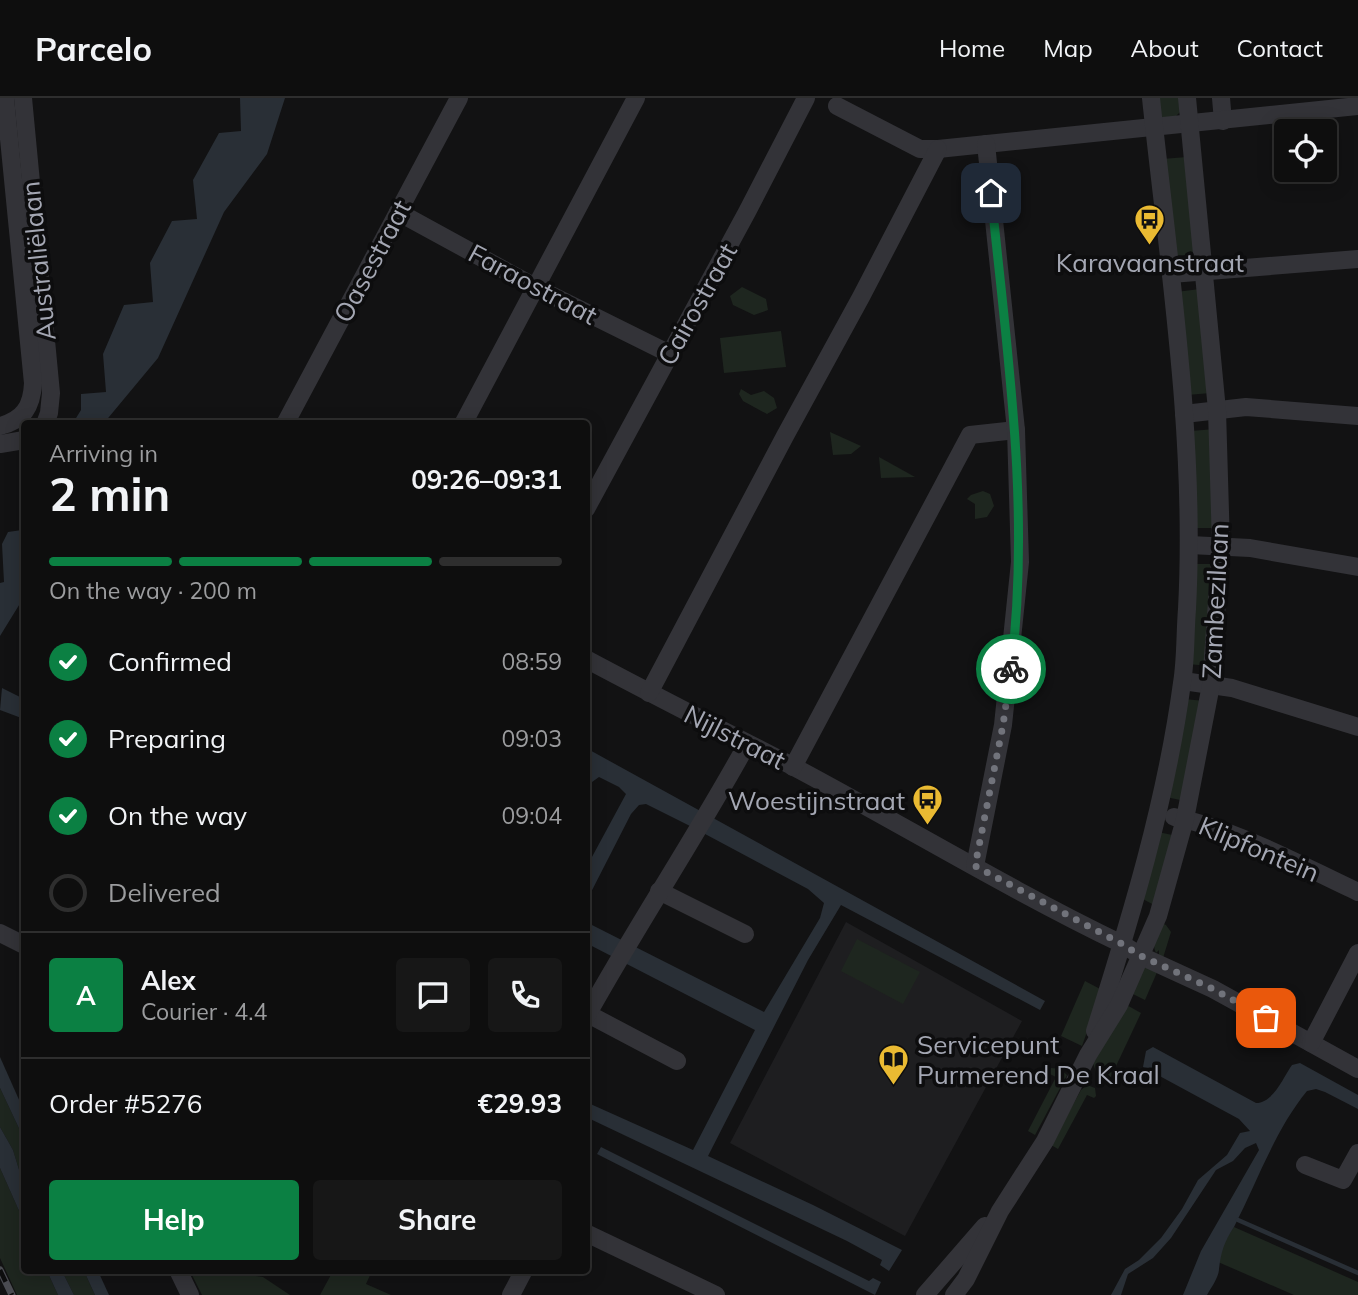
<!DOCTYPE html>
<html lang="en">
<head>
<meta charset="utf-8">
<style>
	:root { --surface:#0e0e0e; --page:#171717; --text:#f1f3f6; --muted:#9b9c9e; --line:#2e2e2e; --accent:#0b8043 }
	body { margin:0; font-family:Mulish,sans-serif; background:var(--page); color:var(--text); height:100vh; display:flex; flex-direction:column; font-size:26px; white-space:nowrap }
	* { box-sizing:border-box; margin:0 }
	p { font-size:23px; color:var(--muted) }
	.icon { flex:none; width:38px; height:38px; fill:none; stroke:currentColor; stroke-width:2; stroke-linecap:round; stroke-linejoin:round }
	.map { position:relative; flex:1; overflow:hidden }
	.details { position:absolute; left:21px; top:322px; width:569px; height:854px; display:flex; flex-direction:column; background:var(--surface); border-radius:7px; box-shadow:0 4px 18px #0003,0 0 0 2px var(--line) }
	.details>* { flex:none }
	.fabs { position:absolute; left:1274px; top:21px; display:grid; gap:14px }
	.fabs a { display:grid; place-items:center; width:63px; height:63px; border-radius:7px; background:var(--surface); box-shadow:0 4px 18px #0003,0 0 0 2px var(--line); font-size:35px }
	.pin { position:absolute; display:grid; place-items:center; width:60px; height:60px; color:#fff; margin:-30px; border-radius:14px; box-shadow:0 4px 10px #0006 }
	.courier { position:absolute; display:grid; place-items:center; width:70px; height:70px; margin:-35px; border:5px solid #0b8043; border-radius:50%; background:#fff; color:#222; box-shadow:0 2px 9px #0007 }
	.headline em { font-style:normal; font-weight:700 }
	.headline div { display:flex; flex-direction:column-reverse }
	.headline { display:flex; align-items:center; justify-content:space-between; height:119px; padding:0 28px }
	h1 { font-size:46px; font-weight:700; line-height:52px }
	.bar { display:grid; grid-template-columns:repeat(4,1fr); gap:10px 7px; align-content:center; height:84px; padding:0 28px }
	.bar i { height:9px; border-radius:5px; background:var(--line) }
	.bar .selected { background:var(--accent) }
	.bar p { grid-column:span 4 }
	.line { display:flex; align-items:center; gap:18px; padding:0 28px; border-top:2px solid var(--line) }
	.line div { flex:1 }
	.round { display:grid; place-items:center; flex:none; width:74px; height:74px; border-radius:7px; background:var(--page) }
	ol { padding:0 28px; list-style:none }
	li { display:flex; align-items:center; gap:21px; height:77px }
	li p { margin-inline-start:auto }
	li .icon { padding:7px; border-radius:50%; background:var(--accent); color:#fff; stroke-width:4 }
	li:last-child { color:var(--muted) }
	li i { width:38px; height:38px; border:4px solid var(--line); border-radius:50% }
	.button { display:flex; gap:14px; margin-top:auto; padding:14px 28px }
	.button a { flex:1; height:80px; border-radius:7px; background:var(--accent); color:#fff; font-size:28px; font-weight:700; line-height:80px; text-align:center }
	.button a+a { background:var(--page); color:var(--text) }
	header { display:flex; align-items:center; gap:42px; box-sizing:border-box; height:98px; padding:0 35px; background:var(--surface); border-bottom:2px solid var(--line) }
	header strong { font-size:33px }
	nav { display:flex; gap:38px; margin-inline-start:auto; font-size:24px }
	.map>svg:first-child { display:block }
</style>
</head>
<body>
<header>
<strong>Parcelo</strong>
<nav><a>Home</a><a>Map</a><a>About</a><a>Contact</a></nav>
</header>
<div class="map">
<svg width="1358" height="1197" viewBox="0 0 1358 1197">
	<rect width="100%" height="100%" fill="#121213"/>
	<!-- built -->
	<path fill="#1e1e20" d="M846,824L1022,923L905,1138L730,1045Z"/>
	<!-- green -->
	<g fill="#1e261f">
		<path d="M1156,0H1181L1180,14L1175,19L1163,20L1160,17Z"/>
		<path d="M1187,59L1197,156L1173,158L1162,61Z"/>
		<path d="M742,189L766,201L768,212L754,217L733,207L730,198Z"/>
		<path d="M1200,191L1211,295L1187,297L1176,194Z"/>
		<path d="M781,233L786,269L724,275L720,240Z"/>
		<path d="M741,291L751,297L764,293L774,300L777,310L767,316L743,303L739,296Z"/>
		<path d="M1215,331L1217,430H1195L1191,333Z"/>
		<path d="M830,334L861,348L851,356L833,357Z"/>
		<path d="M879,359L915,379L881,380Z"/>
		<path d="M983,393L990,396L994,408L987,419L975,421V406L967,401L971,397Z"/>
		<path d="M1195,466H1217L1209,568L1188,566Z"/>
		<path d="M1184,601L1205,603L1185,703L1166,699Z"/>
		<path d="M1158,734L1177,738L1156,808L1139,799Z"/>
		<path d="M1160,824L1166,827L1171,834L1163,860L1159,858V852L1156,855C1151,844 1156,834 1160,824Z"/>
		<path d="M857,841L920,874L903,906L841,873Z"/>
		<path d="M1147,869L1158,872L1145,902L1129,894L1143,871Z"/>
		<path d="M1085,883L1102,892L1082,948L1061,938Z"/>
		<path d="M1123,905L1141,915L1109,983L1097,977L1093,965Z"/>
		<path d="M1051,970L1060,971L1067,977L1035,1037L1028,1033L1056,979L1048,975Z"/>
		<path d="M1087,987L1095,990L1096,998L1094,1000L1087,997L1058,1051L1051,1047L1081,992Z"/>
		<path d="M0,990L24,1041V1088L13,1052L0,1029Z"/>
		<path d="M0,1070L24,1124V1172L47,1173L58,1197H17L0,1160Z"/>
		<path d="M1234,1129L1358,1184V1197H1294L1218,1164L1224,1144Z"/>
		<path d="M62,1173H84L95,1197H74Z"/>
		<path d="M190,1173H216L263,1179L290,1197H202Z"/>
		<path d="M333,1173H372L366,1186L391,1197H320Z"/>
	</g>
	<!-- water -->
	<g fill="#292f36">
		<path d="M240,0H285L267,56L224,114L158,260L104,325H73L81,312V296L106,294L103,256L124,207L153,204L150,165L172,123L197,121L193,82L219,35L241,33Z"/>
		<path d="M24,402V499L0,538V485L4,484L2,446L8,434L22,432L21,409Z"/>
		<path d="M2,590L24,601V621L0,612Z"/>
		<path d="M586,650L1045,903L1040,912L841,807L808,862L708,1058L813,1107L902,1152L889,1173L880,1167L882,1162L847,1143L586,1019V1004L693,1052L755,932L586,845V824L764,914L820,820L824,805L808,791L692,729L646,706L639,707L631,716L586,804V770L626,696L619,689L599,679L592,684L586,694Z"/>
		<path d="M1153,949L1256,1005C1273,1005 1283,980 1292,967L1300,965L1358,997V1011L1325,994L1316,991L1307,993C1275,1032 1257,1084 1234,1129C1224,1144 1221,1154 1219,1171C1219,1179 1211,1190 1207,1197H1183L1201,1153L1259,1052L1256,1045L1245,1050L1233,1063L1216,1072L1171,1140L1153,1160L1128,1176L1121,1197H1111L1125,1171L1139,1162L1161,1140L1182,1111L1198,1082L1227,1057L1240,1035L1250,1033L1239,1021L1143,969L1146,953Z"/>
		<path d="M0,959L24,1013V1041L0,990Z"/>
		<path d="M0,1029L13,1052L24,1088V1124L0,1070Z"/>
		<path d="M601,1049L869,1183L873,1180L881,1184L875,1197L597,1056Z"/>
		<path d="M47,1173H62L74,1197H58Z"/>
		<path d="M84,1173H98L109,1197H95Z"/>
	</g>
	<g fill="none" stroke-linecap="round" stroke-linejoin="round">
		<!-- stream -->
		<path stroke="#292f36" stroke-width="4.5" d="M1238,1122L1358,1175"/>
		<!-- minor -->
		<g stroke="#333338" stroke-width="18">
			<path d="M23,0L51,295L49,315L45,326"/>
			<path d="M1221,0L1223,23"/>
			<path d="M837,8L920,51H938L1358,8"/>
			<path d="M398,114L537,190L670,256"/>
			<path d="M1171,176L1358,161"/>
			<path d="M1184,316L1246,309L1358,318"/>
			<path d="M285,326L459,0"/>
			<path d="M463,326L636,0"/>
			<path d="M0,328C23,322 32,309 33,285L5,0"/>
			<path d="M0,346L24,342"/>
			<path d="M586,411L747,114L806,0"/>
			<path d="M1190,447L1250,450L1358,469"/>
			<path d="M586,561C655,598 725,633 794,669C903,727 1010,792 1122,846L1141,858L1213,891L1358,971"/>
			<path d="M1183,583L1232,590L1358,629"/>
			<path d="M649,595L785,338L861,199L938,51"/>
			<path d="M793,669L970,337L1016,332"/>
			<path d="M1174,719C1236,731 1300,767 1358,794"/>
			<path d="M975,768L1003,627L1020,464L1016,332L986,46"/>
			<path d="M659,793L745,836"/>
			<path d="M0,835L24,847"/>
			<path d="M588,916L677,963"/>
			<path d="M586,919C637,827 696,739 747,646"/>
			<path d="M1095,933C1131,819 1166,704 1182,585C1186,561 1185,535 1187,511C1196,340 1169,170 1151,0"/>
			<path d="M1311,945L1358,855"/>
			<path d="M1305,1067L1343,1082L1358,1055"/>
			<path d="M586,1135L716,1197"/>
			<path d="M178,1172L190,1197"/>
			<path d="M511,1197L524,1172"/>
			<path d="M925,1197L985,1128"/>
			<path d="M954,1197L966,1181L1000,1113L1045,1043L1088,957L1119,907L1158,818L1185,721L1211,587L1221,448L1217,312L1187,0"/>
		</g>
		<defs>
			<path id="rail" d="M0,1172L12,1197"/>
		</defs>
		<!-- rail casing -->
		<use href="#rail" stroke="#4a4b51" stroke-width="7"/>
		<!-- rail -->
		<use href="#rail" stroke="#0d0d0e" stroke-width="4.5" stroke-dasharray="13" stroke-linecap="butt"/>
	</g>
	<g fill="none" stroke-linecap="round" stroke-linejoin="round">
		<!-- done -->
		<path stroke="#71737b" stroke-width="7" stroke-dasharray="0 12.6" d="M1011,571L1003,627L975,768L1122,846L1141,858L1213,891L1266,920"/>
		<!-- route -->
		<path stroke="#0b8043" stroke-width="9" d="M991,95C1007,254 1031,412 1011,571"/>
	</g>
	<!-- icons -->
	<defs>
		<symbol id="bus-pin" viewBox="-11 -11 22 30"><path d="M0 17L-7.5 6A9.5 9.5 0 1 1 7.5 6Z" fill="#eaba32" stroke="#0d0d0e"/><path d="M-5-6H5V4H4V6H2V4H-2V6H-4V4H-5ZM-3.5-4V0h7V-4ZM-3.5 1.2v1.5H-2V1.2ZM2 1.2v1.5H3.5V1.2Z" fill="#111"/></symbol>
		<symbol id="library-pin" viewBox="-11 -11 22 30"><path d="M0 17L-7.5 6A9.5 9.5 0 1 1 7.5 6Z" fill="#eaba32" stroke="#0d0d0e"/><path d="M-6-4Q-3-5.5-.7-3.5V5Q-3 3-6 4ZM6-4Q3-5.5 .7-3.5V5Q3 3 6 4Z" fill="#111"/></symbol>
	</defs>
	<g fill-rule="evenodd">
		<use href="#bus-pin" x="1132" y="104" width="35" height="47"/>
		<use href="#bus-pin" x="910" y="684" width="35" height="47"/>
		<use href="#library-pin" x="876" y="944" width="35" height="47"/>
	</g>
	<g text-anchor="middle" dominant-baseline="central" stroke-width="7" stroke-linejoin="round" paint-order="stroke">
		<!-- street labels -->
		<g font-size="26" fill="#a4a7b3" stroke="#0d0d0e">
			<text transform="translate(38 163) rotate(-96)">Australiëlaan</text>
			<text transform="translate(372 163) rotate(-62)">Oasestraat</text>
			<text transform="translate(533 186) rotate(28)">Faraostraat</text>
			<text transform="translate(697 206) rotate(-61)">Cairostraat</text>
			<text transform="translate(1215 503) rotate(-87)">Zambezilaan</text>
			<text transform="translate(735 639) rotate(27)">Nijlstraat</text>
			<text transform="translate(1259 751) rotate(23)">Klipfontein</text>
		</g>
		<!-- poi labels -->
		<g font-size="26" fill="#a4a7b3" stroke="#0d0d0e">
			<text x="1150" y="164">Karavaanstraat</text>
			<text x="905" y="702" text-anchor="end">Woestijnstraat</text>
			<text x="917" y="946" text-anchor="start">Servicepunt<tspan x="917" dy="30">Purmerend De Kraal</tspan></text>
		</g>
	</g>
</svg>
<div class="fabs">
<a><svg class="icon" aria-label="locate" viewBox="0 0 24 24"><circle cx="12" cy="12" r="6"/><path d="M12 2v4M12 18v4M2 12h4M18 12h4"/></svg></a>
</div>
<div class="pin" style="left:1266px;top:920px;background:#ea580c"><svg class="icon" aria-label="bag" viewBox="0 0 24 24"><path d="M5 8h14l-1 12H6zM9 8a3 3 0 0 1 6 0"/></svg></div>
<div class="pin" style="left:991px;top:95px;background:#1f2937"><svg class="icon" aria-label="home" viewBox="0 0 24 24"><path d="M3 11l9-7 9 7M6 9v11h12V9"/></svg></div>
<div class="courier" style="left:1011px;top:571px"><svg class="icon" aria-label="bike" viewBox="0 0 24 24"><circle cx="6" cy="16" r="4"/><circle cx="18" cy="16" r="4"/><path d="M6 16l4-8h5l3 8M10 8l3 8H6M13 5h3"/></svg></div>
<section class="details">
<div class="headline"><div><h1>2 min</h1><p>Arriving in</p></div><em>09:26–09:31</em></div>
<div class="bar"><i class="selected"></i><i class="selected"></i><i class="selected"></i><i></i><p>On the way · 200 m</p></div>
<ol>
<li><svg class="icon" aria-label="check" viewBox="0 0 24 24"><path d="M5 12l5 5 9-10"/></svg>Confirmed<p>08:59</p></li>
<li><svg class="icon" aria-label="check" viewBox="0 0 24 24"><path d="M5 12l5 5 9-10"/></svg>Preparing<p>09:03</p></li>
<li><svg class="icon" aria-label="check" viewBox="0 0 24 24"><path d="M5 12l5 5 9-10"/></svg>On the way<p>09:04</p></li>
<li><i></i>Delivered</li>
</ol>
<div class="line" style="height:126px"><b class="round" style="background:var(--accent);color:#fff">A</b><div><b>Alex</b><p>Courier · 4.4</p></div><a class="round"><svg class="icon" aria-label="chat" viewBox="0 0 24 24"><path d="M4 5h16v11H9l-5 4z"/></svg></a><a class="round"><svg class="icon" aria-label="phone" viewBox="0 0 24 24"><path d="M5 4h4l2 5-3 2q2 4 5 5l2-3 5 2v4C11 20 4 13 5 4z"/></svg></a></div>
<div class="line" style="height:91px"><div>Order #5276</div><b>€29.93</b></div>
<div class="button"><a>Help</a><a>Share</a></div>
</section>
</div>
</body>
</html>
